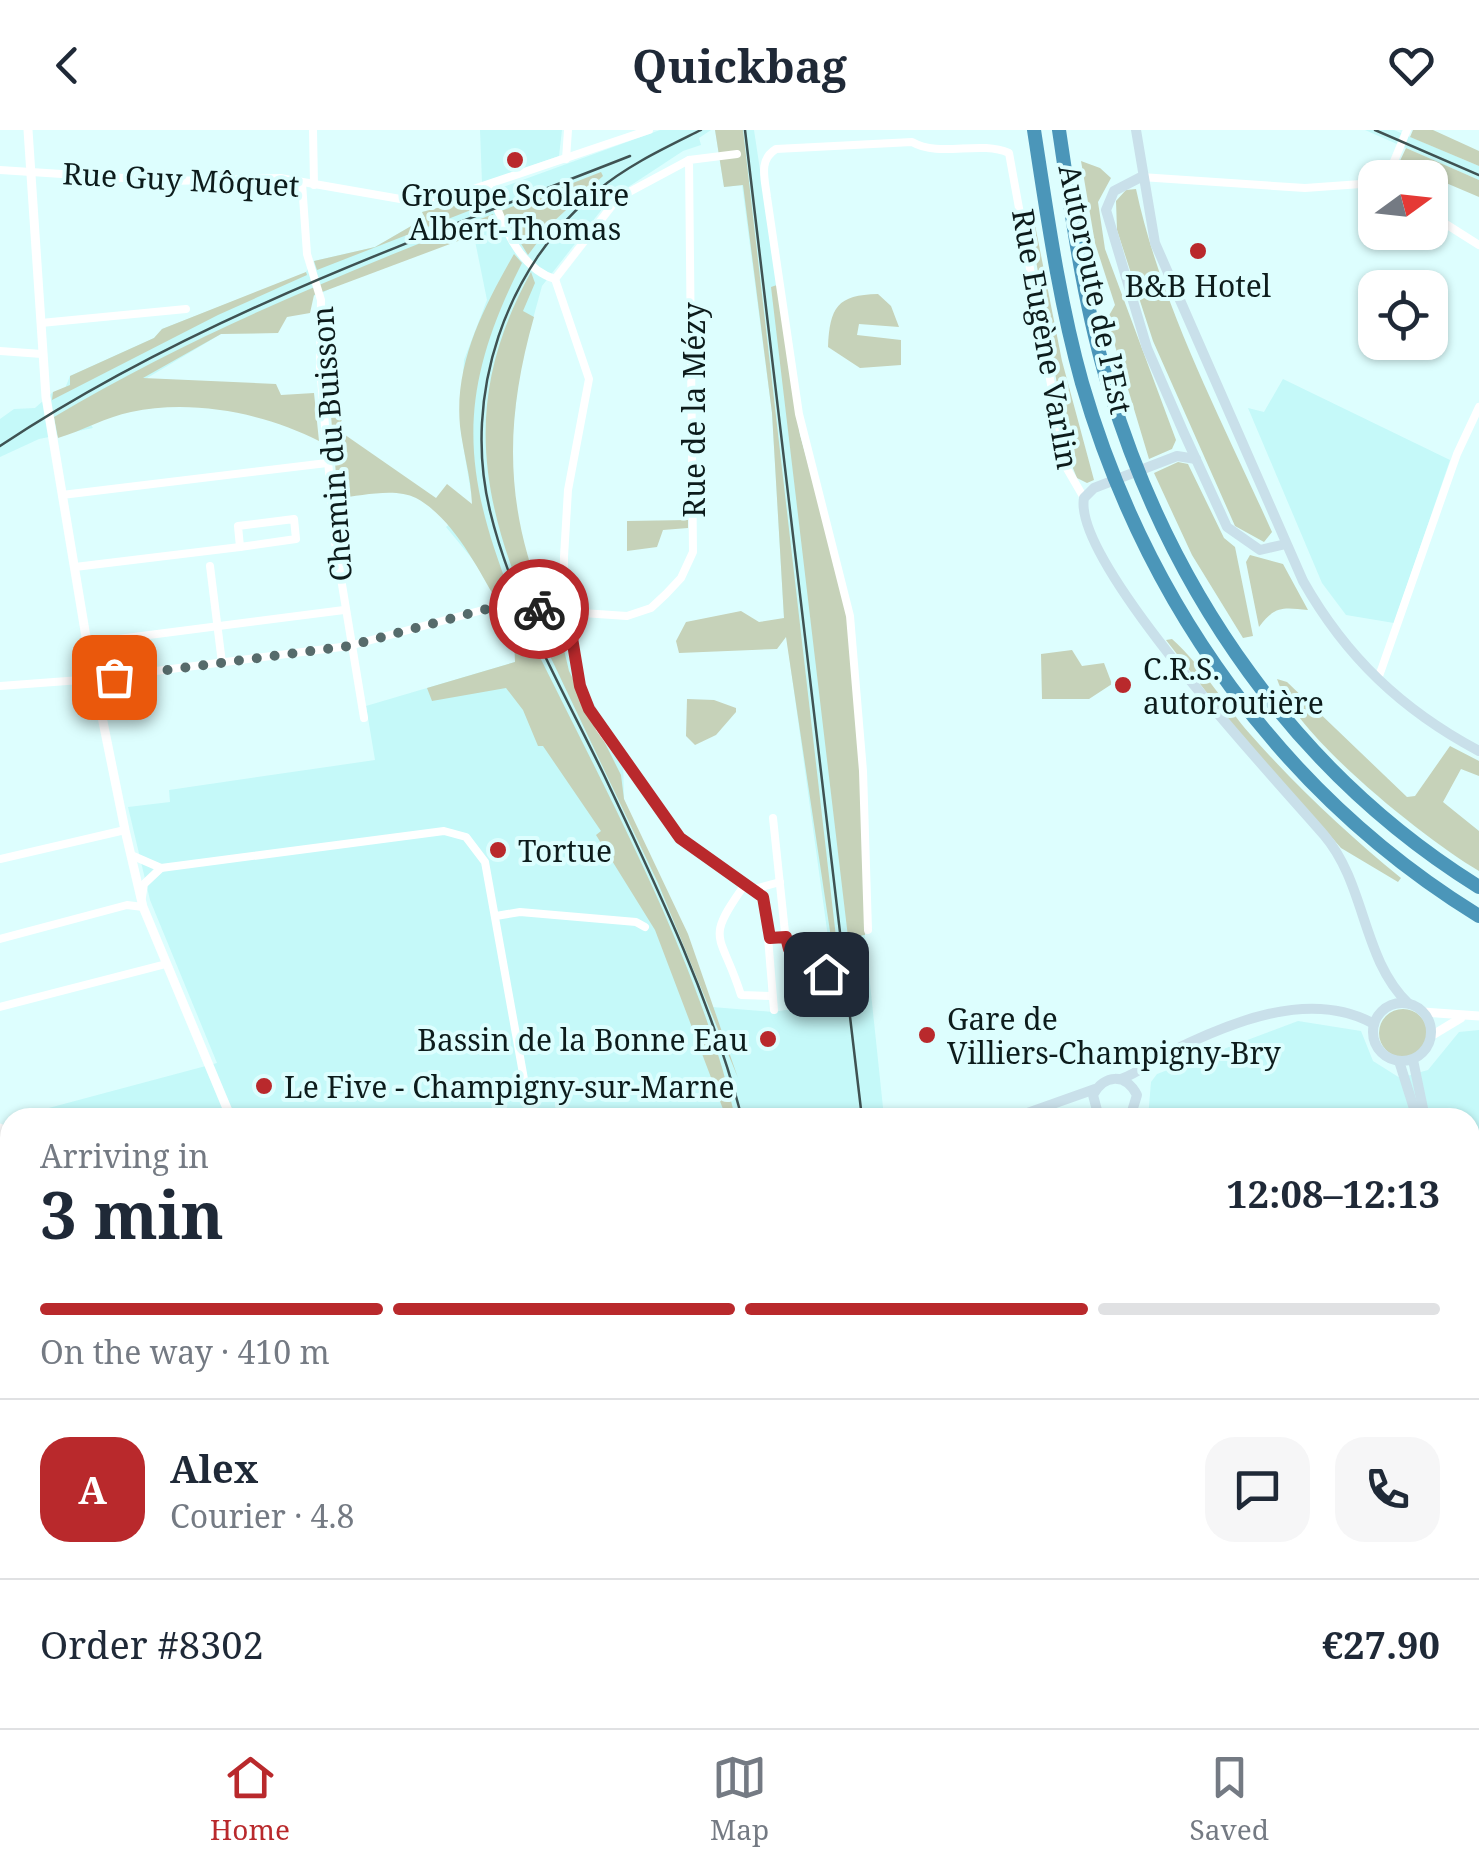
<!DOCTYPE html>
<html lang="en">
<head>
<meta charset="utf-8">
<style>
	:root { --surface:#fff; --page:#f6f6f7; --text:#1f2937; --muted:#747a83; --line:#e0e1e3; --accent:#b9292c }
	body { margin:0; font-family:"Noto Serif",serif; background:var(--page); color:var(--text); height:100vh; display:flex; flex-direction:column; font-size:38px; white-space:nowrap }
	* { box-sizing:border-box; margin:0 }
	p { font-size:32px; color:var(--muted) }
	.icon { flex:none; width:55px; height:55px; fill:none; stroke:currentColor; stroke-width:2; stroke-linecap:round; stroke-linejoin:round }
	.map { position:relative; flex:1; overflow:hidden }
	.details { position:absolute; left:0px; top:978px; width:1480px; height:622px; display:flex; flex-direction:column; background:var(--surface); border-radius:30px 30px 0 0; box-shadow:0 2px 8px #0004 }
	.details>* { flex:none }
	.needle { width:65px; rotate:75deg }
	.controls { position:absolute; left:1358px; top:30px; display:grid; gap:20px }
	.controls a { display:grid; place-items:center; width:90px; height:90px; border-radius:20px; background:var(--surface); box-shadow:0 2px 8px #0004; font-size:50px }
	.pin { position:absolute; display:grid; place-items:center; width:85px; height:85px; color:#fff; margin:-42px; border-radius:20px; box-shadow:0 5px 15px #0006 }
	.courier { position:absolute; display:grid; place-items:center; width:100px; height:100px; margin:-50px; border:8px solid #b9292c; border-radius:50%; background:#fff; color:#222; box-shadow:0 2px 12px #0007 }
	.headline em { font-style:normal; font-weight:700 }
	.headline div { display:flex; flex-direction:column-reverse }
	.headline { display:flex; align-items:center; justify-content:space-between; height:170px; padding:0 40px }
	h1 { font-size:65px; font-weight:700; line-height:75px }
	.bar { display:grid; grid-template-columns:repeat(4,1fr); gap:15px 10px; align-content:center; height:120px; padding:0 40px }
	.bar i { height:12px; border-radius:8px; background:var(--line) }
	.bar .active { background:var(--accent) }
	.bar p { grid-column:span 4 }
	.line { display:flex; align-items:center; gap:25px; padding:0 40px; border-top:2px solid var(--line) }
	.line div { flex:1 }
	.round { display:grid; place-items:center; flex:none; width:105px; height:105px; border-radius:30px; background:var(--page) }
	header { display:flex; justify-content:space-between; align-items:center; height:130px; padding:0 40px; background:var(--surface); font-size:45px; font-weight:700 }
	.tabs { display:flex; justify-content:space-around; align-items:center; height:140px; border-top:2px solid var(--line); background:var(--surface); font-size:28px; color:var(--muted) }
	.tabs a { display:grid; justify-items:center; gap:5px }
	.tabs .active { color:var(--accent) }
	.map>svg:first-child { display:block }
</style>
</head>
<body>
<header><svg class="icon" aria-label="back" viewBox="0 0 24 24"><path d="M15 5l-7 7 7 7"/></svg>Quickbag<svg class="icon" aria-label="heart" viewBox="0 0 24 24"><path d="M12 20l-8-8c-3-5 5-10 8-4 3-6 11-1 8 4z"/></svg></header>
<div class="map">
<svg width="1479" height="1598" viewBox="0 0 1479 1598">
	<rect width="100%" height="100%" fill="#ddfefe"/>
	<!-- built -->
	<g fill="#c5f9f9">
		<path d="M480,0H562L559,26L482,53Z"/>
		<path d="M660,0H711L699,8L701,15L683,21L610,69L542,156L520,236L510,328L516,379L529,436L556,504L623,627L624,669L712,877L773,882L837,872L784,489L772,283L742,55L724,57L715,0H754L800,305L850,483L863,646L865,806L884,987H15L217,933L150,770L128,677L170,672L169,660L375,630L366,576L515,532L514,500L474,431L446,397L473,375L460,296L464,230L487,170L474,106L380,132L324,162L221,204L85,285L93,298L39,309L0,327V289L14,279L35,278L53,262L64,261L70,246L154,208L162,199L305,143L314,131L375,117L425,88L422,82L471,69L490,72L503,57Z"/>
		<path d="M1365,0H1394L1479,36V50Z"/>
		<path d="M1283,249L1450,330L1394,493L1346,485L1322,453L1248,278L1264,282Z"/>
		<path d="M1298,891L1361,901L1373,931L1400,948L1428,940L1459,902L1479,900V1185L1470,1147V988H1148L1151,952L1157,944Z"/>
		<path d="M94,1590H479L473,1598H94Z"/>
	</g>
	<!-- green -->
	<g fill="#c6d2b9">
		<path d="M715,0H743L836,807L831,808L786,507L777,519L679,523L676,511L686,492L741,481L759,492L784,488L772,283L743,55L724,57Z"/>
		<path d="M1413,0H1433L1479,21V36L1410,7Z"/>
		<path d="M1406,18L1479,50V67L1399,33Z"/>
		<path d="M1081,31L1100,38L1111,48L1098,72L1105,119L1176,310L1172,319L1149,329L1107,189L1115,175L1095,113Z"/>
		<path d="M601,42L603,46L552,93L528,125L501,81Z"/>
		<path d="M1136,59C1162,179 1222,290 1272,402L1264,412L1235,396L1153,211L1117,100L1116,71L1126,60Z"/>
		<path d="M471,69L489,73L317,140L314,131L375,117L425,88L422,82Z"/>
		<path d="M493,84L495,93L474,105L314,165L310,183L287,187L278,203L221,204L143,248L276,254L281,265L314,263L319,311C264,283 192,269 131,282C106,287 82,301 58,308L54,287C195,203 342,144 493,84Z"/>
		<path d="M1035,95L1062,231L1094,350L1087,353L1077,348L1070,331L1031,101Z"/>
		<path d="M514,124L522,133C456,263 461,340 514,472L498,473C478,439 453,388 416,368C395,357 361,366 338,368L330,274L344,284L338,300L436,368L447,354L472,374C471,347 463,322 460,296C454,233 484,177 514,124Z"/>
		<path d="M306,142L307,145L218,185L52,270L53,262L70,255V246L154,208L162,199Z"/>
		<path d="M531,142L535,153L523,181L534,187C505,290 504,373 544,473L525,472C476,353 467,258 531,142Z"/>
		<path d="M777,155L800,305L850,483L863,646L865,805L848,807L771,157Z"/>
		<path d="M878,164L891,176L899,197L859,194L857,205L901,210V235L860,238L828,217C830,177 837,165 878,164Z"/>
		<path d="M1178,332L1188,334L1224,408L1235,417L1253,506L1243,508L1192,425L1154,343Z"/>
		<path d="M688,390V398L663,400L657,417L627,421V391Z"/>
		<path d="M1250,425L1283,434L1308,480C1284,478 1275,475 1259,497L1246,432Z"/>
		<path d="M504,483L519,484C593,639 697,820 735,987H726L655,800L596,705L601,701L543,616H538L523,580L506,558L432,571L427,558L515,532L514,500Z"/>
		<path d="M531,486L550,487L558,494L569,541L621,645L624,669L688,804L738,948L658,753Z"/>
		<path d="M1172,509C1203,537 1223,573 1250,604C1297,657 1346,703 1401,748L1398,752L1341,718L1228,590L1166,510Z"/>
		<path d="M1072,520L1082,536L1104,533L1112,554L1089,569H1042L1041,524Z"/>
		<path d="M1277,549L1287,552L1407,667L1415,666L1450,616L1479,631V646L1461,639L1443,672L1479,701V741C1425,709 1296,607 1277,549Z"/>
		<path d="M687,569L714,570L736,578V582L716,605L695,615L686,606Z"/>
		<circle cx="1403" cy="903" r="24"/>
		<path d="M0,1240L10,1243V1357L0,1359Z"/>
		<path d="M0,1538H10V1590H68L69,1598H0Z"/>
	</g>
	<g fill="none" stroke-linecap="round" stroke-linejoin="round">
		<!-- minor -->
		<g stroke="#fff" stroke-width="8">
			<path d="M313,0L314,55"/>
			<path d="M566,29L568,0"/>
			<path d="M0,40L170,51L280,48L429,74L649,0"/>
			<path d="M1141,47L1305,58L1375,53"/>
			<path d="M1387,48L1407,0"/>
			<path d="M302,53L307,124L321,170L320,237L335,412L364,588"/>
			<path d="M488,55C501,89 517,138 555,149"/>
			<path d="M1430,84L1479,115"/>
			<path d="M555,149L589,249L568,360L564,427V470L580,556L600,599L680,708L765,771L774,880"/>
			<path d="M555,149L618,68L689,30"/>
			<path d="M41,193L186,179"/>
			<path d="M0,221L42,224"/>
			<path d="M62,365L327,333"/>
			<path d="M294,389L296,409L240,417L238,396Z"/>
			<path d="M210,436L222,533"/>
			<path d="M75,437L240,417"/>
			<path d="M87,513L344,480"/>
			<path d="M1378,549L1457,324L1479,277"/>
			<path d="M0,556L94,549L349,516L494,477L627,486L651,478L666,464L681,448L693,422L689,30L737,24"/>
			<path d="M773,688L786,812L812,842L826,843"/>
			<path d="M131,725L161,738"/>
			<path d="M0,729L125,700"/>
			<path d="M746,753C703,813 721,801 741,865L772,866"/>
			<path d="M754,759L780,752"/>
			<path d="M142,767L144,754L161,738L444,701L466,707L485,732L531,988"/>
			<path d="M496,786L520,782L636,792L645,797"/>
			<path d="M868,800L863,641L850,486L799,284L767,67C765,49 758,30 776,19L912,12C940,28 979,10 1009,23L1066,337L1084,368"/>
			<path d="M0,809L127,775L143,777"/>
			<path d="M0,877L166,834"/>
			<path d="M1470,1266L1479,1263"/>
			<path d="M291,1590L292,1598"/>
			<path d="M750,1590L752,1598"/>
			<path d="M1198,1590L1235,1598"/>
			<path d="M1333,1590L1335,1598"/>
			<path d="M1436,1590L1438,1598"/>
			<path d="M202,1598L213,1590"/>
			<path d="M481,1598L488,1590"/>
			<path d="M637,1598L664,1590"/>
			<path d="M1102,1598L1103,1590"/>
		</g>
		<!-- tertiary -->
		<g stroke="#fff" stroke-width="9">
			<path d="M28,0L46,267L87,513L125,700L143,777L231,988"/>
			<path d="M1423,882L1479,886"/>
			<path d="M1431,906L1461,888"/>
			<path d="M0,998L10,1053"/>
			<path d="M0,1063L10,1117"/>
			<path d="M0,1220L10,1216"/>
			<path d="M0,1231L10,1230"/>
			<path d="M79,1590L80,1598"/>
		</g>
		<!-- secondary -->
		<g stroke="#c9e0ea" stroke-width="10">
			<path d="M1136,0L1155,113L1303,451C1346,527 1402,580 1479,621"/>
			<path d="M1141,47L1114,61L1106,80L1147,218L1183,301L1227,397L1260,420L1286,414"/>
			<path d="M1196,329L1177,326L1094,358L1084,368C1072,433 1277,650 1324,705C1366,754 1362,829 1408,873"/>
			<circle cx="1402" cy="902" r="29"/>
			<path d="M1413,930L1425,988"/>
			<path d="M1399,931L1417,988"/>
			<path d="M1121,949C1138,943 1152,931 1168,923C1228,893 1310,858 1374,894"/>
			<path d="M1013,988L1095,959"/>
			<path d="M1099,988L1093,965C1104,944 1126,943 1137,965L1130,988"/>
			<path d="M1470,1186L1479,1222"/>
		</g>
		<!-- motorway -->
		<g stroke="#4b96b9" stroke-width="14">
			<path d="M1034,0C1047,84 1059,171 1082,253C1146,473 1282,665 1479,786"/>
			<path d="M1059,0C1072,87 1084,177 1110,261C1172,464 1297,644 1479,757"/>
		</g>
		<!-- rail -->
		<g stroke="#3f5252" stroke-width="2.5">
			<path d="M701,0C665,18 628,35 597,61C505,137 462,266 490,381C512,473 563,560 604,645C657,757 710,867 742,988"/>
			<path d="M745,0L862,988"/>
			<path d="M1375,0L1479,45"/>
			<path d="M0,316C194,187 414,111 630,26"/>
			<path d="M838,1590L840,1598"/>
			<path d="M938,1590L939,1598"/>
		</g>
	</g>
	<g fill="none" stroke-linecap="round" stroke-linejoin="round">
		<!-- done -->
		<path stroke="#566b6b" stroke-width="10" stroke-dasharray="0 18" d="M114,547L349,516L494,477L539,479"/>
		<!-- route -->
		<path stroke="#b9292c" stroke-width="12" d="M539,479L568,484L580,556L589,579L680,708L763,767L770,808L786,807L789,819L812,842L826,844"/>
	</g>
	<!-- markers -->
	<g fill="#b9292c" stroke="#ddfefe" stroke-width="4">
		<circle cx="515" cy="30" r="10"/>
		<circle cx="1198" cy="121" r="10"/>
		<circle cx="1123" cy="555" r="10"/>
		<circle cx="498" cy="720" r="10"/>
		<circle cx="927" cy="905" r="10"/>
		<circle cx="768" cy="909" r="10"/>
		<circle cx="264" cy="956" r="10"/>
	</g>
	<g text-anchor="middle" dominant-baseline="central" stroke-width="8" stroke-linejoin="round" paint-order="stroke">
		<!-- street labels -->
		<g font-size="30" fill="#0d1c1c" stroke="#ddfefe">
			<text transform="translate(181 49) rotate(3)">Rue Guy Môquet</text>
			<text transform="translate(1096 159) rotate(78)">Autoroute de l’Est</text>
			<text transform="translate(1046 209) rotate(80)">Rue Eugène Varlin</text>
			<text transform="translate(693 280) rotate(-90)">Rue de la Mézy</text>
			<text transform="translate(331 314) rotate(-94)">Chemin du Buisson</text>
		</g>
		<!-- poi labels -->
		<g font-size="30" fill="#0d1c1c" stroke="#ddfefe" text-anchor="start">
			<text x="515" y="64" text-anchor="middle">Groupe Scolaire<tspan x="515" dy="34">Albert-Thomas</tspan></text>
			<text x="1198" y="155" text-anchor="middle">B&amp;B Hotel</text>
			<text x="1143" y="538">C.R.S.<tspan x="1143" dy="34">autoroutière</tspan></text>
			<text x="518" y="720">Tortue</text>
			<text x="947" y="888">Gare de<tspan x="947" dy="34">Villiers-Champigny-Bry</tspan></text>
			<text x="748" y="909" text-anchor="end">Bassin de la Bonne Eau</text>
			<text x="284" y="956">Le Five - Champigny-sur-Marne</text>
		</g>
	</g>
</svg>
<div class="controls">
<a><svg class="needle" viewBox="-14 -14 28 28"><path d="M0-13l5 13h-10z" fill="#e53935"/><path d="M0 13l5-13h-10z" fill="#747a83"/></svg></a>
<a><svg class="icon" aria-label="locate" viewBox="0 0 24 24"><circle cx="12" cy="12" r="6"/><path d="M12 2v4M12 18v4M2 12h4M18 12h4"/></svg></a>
</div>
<div class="pin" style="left:114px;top:547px;background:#ea580c"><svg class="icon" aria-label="bag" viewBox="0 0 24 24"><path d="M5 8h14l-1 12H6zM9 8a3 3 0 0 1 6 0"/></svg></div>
<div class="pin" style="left:826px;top:844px;background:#1f2937"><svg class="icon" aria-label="home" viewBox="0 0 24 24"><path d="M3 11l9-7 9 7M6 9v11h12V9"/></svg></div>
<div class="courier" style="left:539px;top:479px"><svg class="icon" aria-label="bike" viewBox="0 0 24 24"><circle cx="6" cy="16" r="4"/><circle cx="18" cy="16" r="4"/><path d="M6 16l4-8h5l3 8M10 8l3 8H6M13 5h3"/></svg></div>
<section class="details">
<div class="headline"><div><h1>3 min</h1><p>Arriving in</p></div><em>12:08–12:13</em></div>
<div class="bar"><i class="active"></i><i class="active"></i><i class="active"></i><i></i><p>On the way · 410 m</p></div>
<div class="line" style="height:180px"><b class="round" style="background:var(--accent);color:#fff">A</b><div><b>Alex</b><p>Courier · 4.8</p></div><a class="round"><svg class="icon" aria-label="chat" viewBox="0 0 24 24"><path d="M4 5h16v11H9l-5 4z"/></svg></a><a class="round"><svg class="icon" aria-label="phone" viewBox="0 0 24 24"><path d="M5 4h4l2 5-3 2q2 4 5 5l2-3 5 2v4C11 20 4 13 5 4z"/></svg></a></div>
<div class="line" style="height:130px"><div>Order #8302</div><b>€27.90</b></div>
</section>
</div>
<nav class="tabs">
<a class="active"><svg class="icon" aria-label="home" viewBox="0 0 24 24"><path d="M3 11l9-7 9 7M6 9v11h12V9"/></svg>Home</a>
<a><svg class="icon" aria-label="map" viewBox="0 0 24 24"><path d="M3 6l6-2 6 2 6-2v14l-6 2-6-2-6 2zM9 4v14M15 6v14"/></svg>Map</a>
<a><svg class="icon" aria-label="saved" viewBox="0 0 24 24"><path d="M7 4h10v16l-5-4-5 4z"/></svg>Saved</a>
</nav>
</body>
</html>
